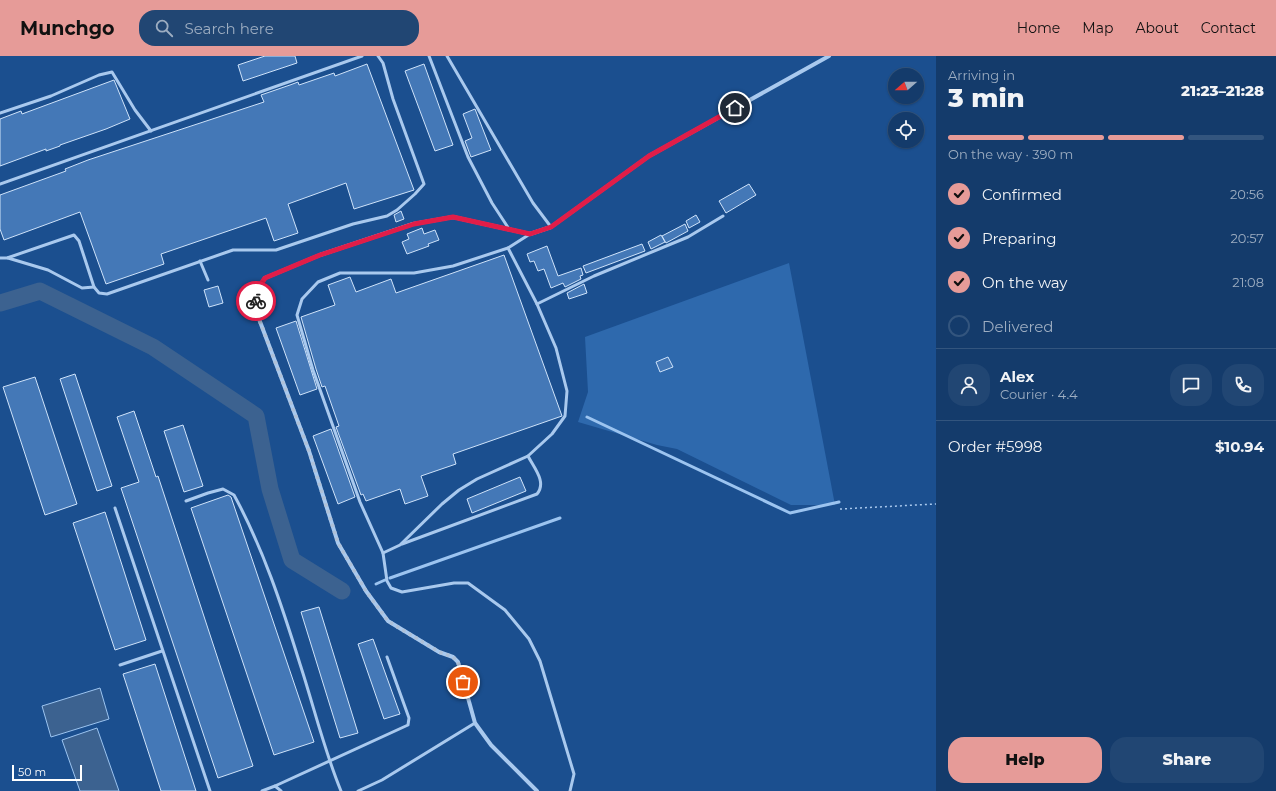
<!DOCTYPE html>
<html lang="en">
<head>
<meta charset="utf-8">
<style>
	:root { --surface:#143b6b; --page:#214673; --text:#f1f3f6; --muted:#9dadc1; --line:#33557e; --accent:#e69b98 }
	body { margin:0; font-family:Montserrat,sans-serif; background:var(--page); color:var(--text); height:100vh; display:flex; flex-direction:column; font-size:15px; white-space:nowrap }
	* { box-sizing:border-box; margin:0 }
	p { font-size:13px; color:var(--muted) }
	.icon { flex:none; width:22px; height:22px; fill:none; stroke:currentColor; stroke-width:2; stroke-linecap:round; stroke-linejoin:round }
	.map { position:relative; flex:1; overflow:hidden }
	.side { display:flex; flex-direction:column; background:var(--surface); width:340px }
	.side>* { flex:none }
	.needle { width:26px; rotate:250deg }
	.tools { position:absolute; left:888px; top:12px; display:grid; gap:8px }
	.tools a { display:grid; place-items:center; width:36px; height:36px; border-radius:50%; background:var(--surface); box-shadow:0 1px 3px #0004,0 0 0 1px var(--line); font-size:20px }
	.scale { position:absolute; left:12px; bottom:10px; width:70px; box-sizing:border-box; padding-left:4px; border:2px solid #fff; border-top:0; font-size:11px; line-height:14px; white-space:nowrap; color:#fff; -webkit-text-stroke:3px #1b4f8f; paint-order:stroke }
	.pin { position:absolute; display:grid; place-items:center; width:34px; height:34px; color:#fff; margin:-17px; border:2px solid #fff; border-radius:50%; box-shadow:0 1px 4px #0007 }
	.courier { position:absolute; display:grid; place-items:center; width:40px; height:40px; margin:-20px; border:3px solid #e11d48; border-radius:50%; background:#fff; color:#222; box-shadow:0 1px 5px #0007 }
	.summary em { font-style:normal; font-weight:800 }
	.summary div { display:flex; flex-direction:column-reverse }
	.summary { display:flex; align-items:center; justify-content:space-between; height:68px; padding:0 12px }
	h1 { font-size:26px; font-weight:800; line-height:30px }
	.bar { display:grid; grid-template-columns:repeat(4,1fr); gap:6px 4px; align-content:center; height:48px; padding:0 12px }
	.bar i { height:5px; border-radius:3px; background:var(--line) }
	.bar .selected { background:var(--accent) }
	.bar p { grid-column:span 4 }
	.line { display:flex; align-items:center; gap:10px; padding:0 12px; border-top:1px solid var(--line) }
	.line div { flex:1 }
	.round { display:grid; place-items:center; flex:none; width:42px; height:42px; border-radius:16px; background:var(--page) }
	ol { padding:0 12px; list-style:none }
	li { display:flex; align-items:center; gap:12px; height:44px }
	li p { margin-inline-start:auto }
	li .icon { padding:4px; border-radius:50%; background:var(--accent); color:#111; stroke-width:4 }
	li:last-child { color:var(--muted) }
	li i { width:22px; height:22px; border:2px solid var(--line); border-radius:50% }
	.button { display:flex; gap:8px; margin-top:auto; padding:8px 12px }
	.button a { flex:1; height:46px; border-radius:16px; background:var(--accent); color:#111; font-size:16px; font-weight:800; line-height:46px; text-align:center }
	.button a+a { background:var(--page); color:var(--text) }
	header { display:flex; align-items:center; gap:24px; box-sizing:border-box; height:56px; padding:0 20px; background:var(--accent); color:#111 }
	header strong { font-size:19px }
	nav { display:flex; gap:22px; margin-inline-start:auto; font-size:14px }
	.search { width:280px; height:36px; background:var(--page); display:flex; align-items:center; gap:10px; box-sizing:border-box; padding:0 14px; border-radius:16px; color:var(--muted); font-size:15px }
	main { display:flex; flex:1; min-height:0 }
	.map>svg:first-child { display:block }
</style>
</head>
<body>
<header>
<strong>Munchgo</strong>
<div class="search"><svg class="icon" aria-label="search" viewBox="0 0 24 24"><circle cx="10" cy="10" r="6"/><path d="M15 15l6 6"/></svg>Search here</div>
<nav><a>Home</a><a>Map</a><a>About</a><a>Contact</a></nav>
</header>
<main>
<div class="map">
<svg width="936" height="735" viewBox="0 0 936 735">
	<rect width="100%" height="100%" fill="#1b4f8f"/>
	<!-- green -->
	<path fill="#2e69ad" d="M789,207L835,449H791L677,393L657,389L578,366L588,336L585,281Z"/>
	<!-- water -->
	<g fill="#3c6290" stroke="#9cc4f0">
		<path d="M100,632L109,663L51,681L42,650Z"/>
		<path d="M97,672L119,735H80L62,684Z"/>
	</g>
	<g fill="none" stroke-linecap="round" stroke-linejoin="round">
		<!-- stream -->
		<g stroke="#9cc4f0" stroke-width="3">
			<path d="M587,361L790,457L839,446"/>
			<path d="M390,522L560,462"/>
			<path d="M376,528L385,524"/>
		</g>
		<!-- river -->
		<path stroke="#3c6290" stroke-width="17" d="M0,247L40,235L153,291L256,360L270,433L292,504L342,535"/>
	</g>
	<!-- building -->
	<g fill="#4478b7" stroke="#cfe3fa">
		<path d="M265,0H295L297,7L243,25L238,9Z"/>
		<path d="M367,8L414,134L354,153L346,127L288,148L298,177L274,185L266,162L161,198L164,208L106,228L80,156L4,184L0,173V139L66,115L65,113L88,104L264,46L261,39L290,29L298,26L299,29L334,17L335,20Z"/>
		<path d="M424,8L453,89L435,95L405,15Z"/>
		<path d="M114,24L130,63L106,73L60,89V90L46,95V93L0,110V63L21,55L22,58Z"/>
		<path d="M475,53L491,94L471,101L465,85L472,82L463,58Z"/>
		<path d="M749,128L756,139L726,157L719,145Z"/>
		<path d="M401,155L404,163L396,166L394,159Z"/>
		<path d="M696,159L700,166L689,172L686,165Z"/>
		<path d="M685,168L688,175L666,187L662,180Z"/>
		<path d="M422,172L424,178L435,174L439,184L428,188L429,190L407,198L402,186L409,183L407,178Z"/>
		<path d="M661,179L665,186L651,193L648,186Z"/>
		<path d="M642,188L645,195L586,217L583,210Z"/>
		<path d="M547,190L558,220L581,212L583,219L580,220L581,223L565,231L563,227L551,232L544,213L538,215L534,205L530,206L527,198Z"/>
		<path d="M504,199L562,360L453,398L456,408L421,420L428,440L405,448L400,433L366,445L363,438L361,439L336,371L339,370L325,330L322,331L316,313L301,261L335,249L328,229L350,221L356,236L391,223L396,237Z"/>
		<path d="M584,228L587,237L569,243L567,237Z"/>
		<path d="M218,230L223,247L209,251L204,234Z"/>
		<path d="M296,265L317,333L300,339L276,272Z"/>
		<path d="M668,301L673,311L660,316L656,306Z"/>
		<path d="M75,318L112,430L97,435L60,323Z"/>
		<path d="M35,321L77,448L45,459L3,331Z"/>
		<path d="M134,355L156,421L158,420L253,710L218,722L121,432L139,426L117,361Z"/>
		<path d="M183,369L203,430L184,436L164,375Z"/>
		<path d="M331,373L355,441L338,448L313,380Z"/>
		<path d="M520,421L526,435L472,457L467,443Z"/>
		<path d="M228,439L231,441L314,686L274,699L191,452Z"/>
		<path d="M105,456L146,584L115,594L73,467Z"/>
		<path d="M319,551L358,677L340,682L301,556Z"/>
		<path d="M373,583L400,658L384,663L358,588Z"/>
		<path d="M155,608L196,735H161L123,618Z"/>
	</g>
	<g fill="none" stroke-linecap="round" stroke-linejoin="round">
		<!-- path -->
		<path stroke="#a9c9ee" stroke-width="1.5" stroke-dasharray="2 3" stroke-linecap="butt" d="M840,453L936,448"/>
		<!-- service -->
		<g stroke="#a9c9ee" stroke-width="3">
			<path d="M429,0L468,101L492,147L509,173"/>
			<path d="M447,0L533,147L551,171"/>
			<path d="M0,57L51,40L99,19L112,16L135,54L151,75"/>
			<path d="M0,128L362,0"/>
			<path d="M530,178L508,192L453,210L414,217H340L318,226L302,243L297,259L313,314L360,446L383,497L387,525L391,532L402,536L454,527H468L505,554L529,583L540,605L574,718L570,735"/>
			<path d="M0,202H7L74,179L79,185L94,231L99,237L107,238L233,194H276L353,168L387,160L397,154L415,138L424,128L393,43L383,7L378,0"/>
			<path d="M8,202L48,214L82,232L94,231"/>
			<path d="M200,205L208,224"/>
			<path d="M537,248L594,220L688,181L723,160"/>
			<path d="M186,445L208,437L223,433L234,439C263,492 282,550 300,608C314,651 324,694 341,735"/>
			<path d="M115,452L210,735"/>
			<path d="M402,488L537,438C547,426 534,412 528,400"/>
			<path d="M383,497L400,489L442,448L459,434L477,423L528,400L552,378L565,360L567,335L556,292L537,248L508,192"/>
			<path d="M120,609L162,595"/>
			<path d="M275,730L408,669L409,662L387,601"/>
			<path d="M262,735L275,730L281,735"/>
			<path d="M358,735L382,724L475,667"/>
		</g>
		<!-- minor -->
		<path stroke="#a9c9ee" stroke-width="4" d="M537,735L491,689L475,667L458,606L453,601L439,596L388,565L366,535L338,487L309,395L259,263L255,237L265,222L320,199L413,168L453,161L530,178L551,171L649,100L829,0"/>
	</g>
	<g fill="none" stroke-linecap="round" stroke-linejoin="round">
		<!-- done -->
		<path stroke="#afc1d8" stroke-width="4" stroke-dasharray="0 7.2" d="M256,245L259,263L309,395L338,487L366,535L388,565L439,596L453,601L458,606L463,626"/>
		<!-- route -->
		<path stroke="#e11d48" stroke-width="5" d="M256,245L255,237L265,222L320,199L414,168L453,161L530,178L551,171L649,100L735,52"/>
	</g>
</svg>
<div class="tools">
<a><svg class="needle" viewBox="-14 -14 28 28"><path d="M0-13l5 13h-10z" fill="#e53935"/><path d="M0 13l5-13h-10z" fill="#9dadc1"/></svg></a>
<a><svg class="icon" aria-label="locate" viewBox="0 0 24 24"><circle cx="12" cy="12" r="6"/><path d="M12 2v4M12 18v4M2 12h4M18 12h4"/></svg></a>
</div>
<div class="scale">50 m</div>
<div class="pin" style="left:463px;top:626px;background:#ea580c"><svg class="icon" aria-label="bag" viewBox="0 0 24 24"><path d="M5 8h14l-1 12H6zM9 8a3 3 0 0 1 6 0"/></svg></div>
<div class="pin" style="left:735px;top:52px;background:#1f2937"><svg class="icon" aria-label="home" viewBox="0 0 24 24"><path d="M3 11l9-7 9 7M6 9v11h12V9"/></svg></div>
<div class="courier" style="left:256px;top:245px"><svg class="icon" aria-label="bike" viewBox="0 0 24 24"><circle cx="6" cy="16" r="4"/><circle cx="18" cy="16" r="4"/><path d="M6 16l4-8h5l3 8M10 8l3 8H6M13 5h3"/></svg></div>
</div>
<section class="side">
<div class="summary"><div><h1>3 min</h1><p>Arriving in</p></div><em>21:23–21:28</em></div>
<div class="bar"><i class="selected"></i><i class="selected"></i><i class="selected"></i><i></i><p>On the way · 390 m</p></div>
<ol>
<li><svg class="icon" aria-label="check" viewBox="0 0 24 24"><path d="M5 12l5 5 9-10"/></svg>Confirmed<p>20:56</p></li>
<li><svg class="icon" aria-label="check" viewBox="0 0 24 24"><path d="M5 12l5 5 9-10"/></svg>Preparing<p>20:57</p></li>
<li><svg class="icon" aria-label="check" viewBox="0 0 24 24"><path d="M5 12l5 5 9-10"/></svg>On the way<p>21:08</p></li>
<li><i></i>Delivered</li>
</ol>
<div class="line" style="height:72px"><a class="round"><svg class="icon" aria-label="person" viewBox="0 0 24 24"><circle cx="12" cy="8" r="4"/><path d="M4 21q1-7 8-7t8 7"/></svg></a><div><b>Alex</b><p>Courier · 4.4</p></div><a class="round"><svg class="icon" aria-label="chat" viewBox="0 0 24 24"><path d="M4 5h16v11H9l-5 4z"/></svg></a><a class="round"><svg class="icon" aria-label="phone" viewBox="0 0 24 24"><path d="M5 4h4l2 5-3 2q2 4 5 5l2-3 5 2v4C11 20 4 13 5 4z"/></svg></a></div>
<div class="line" style="height:52px"><div>Order #5998</div><b>$10.94</b></div>
<div class="button"><a>Help</a><a>Share</a></div>
</section>
</main>
</body>
</html>
